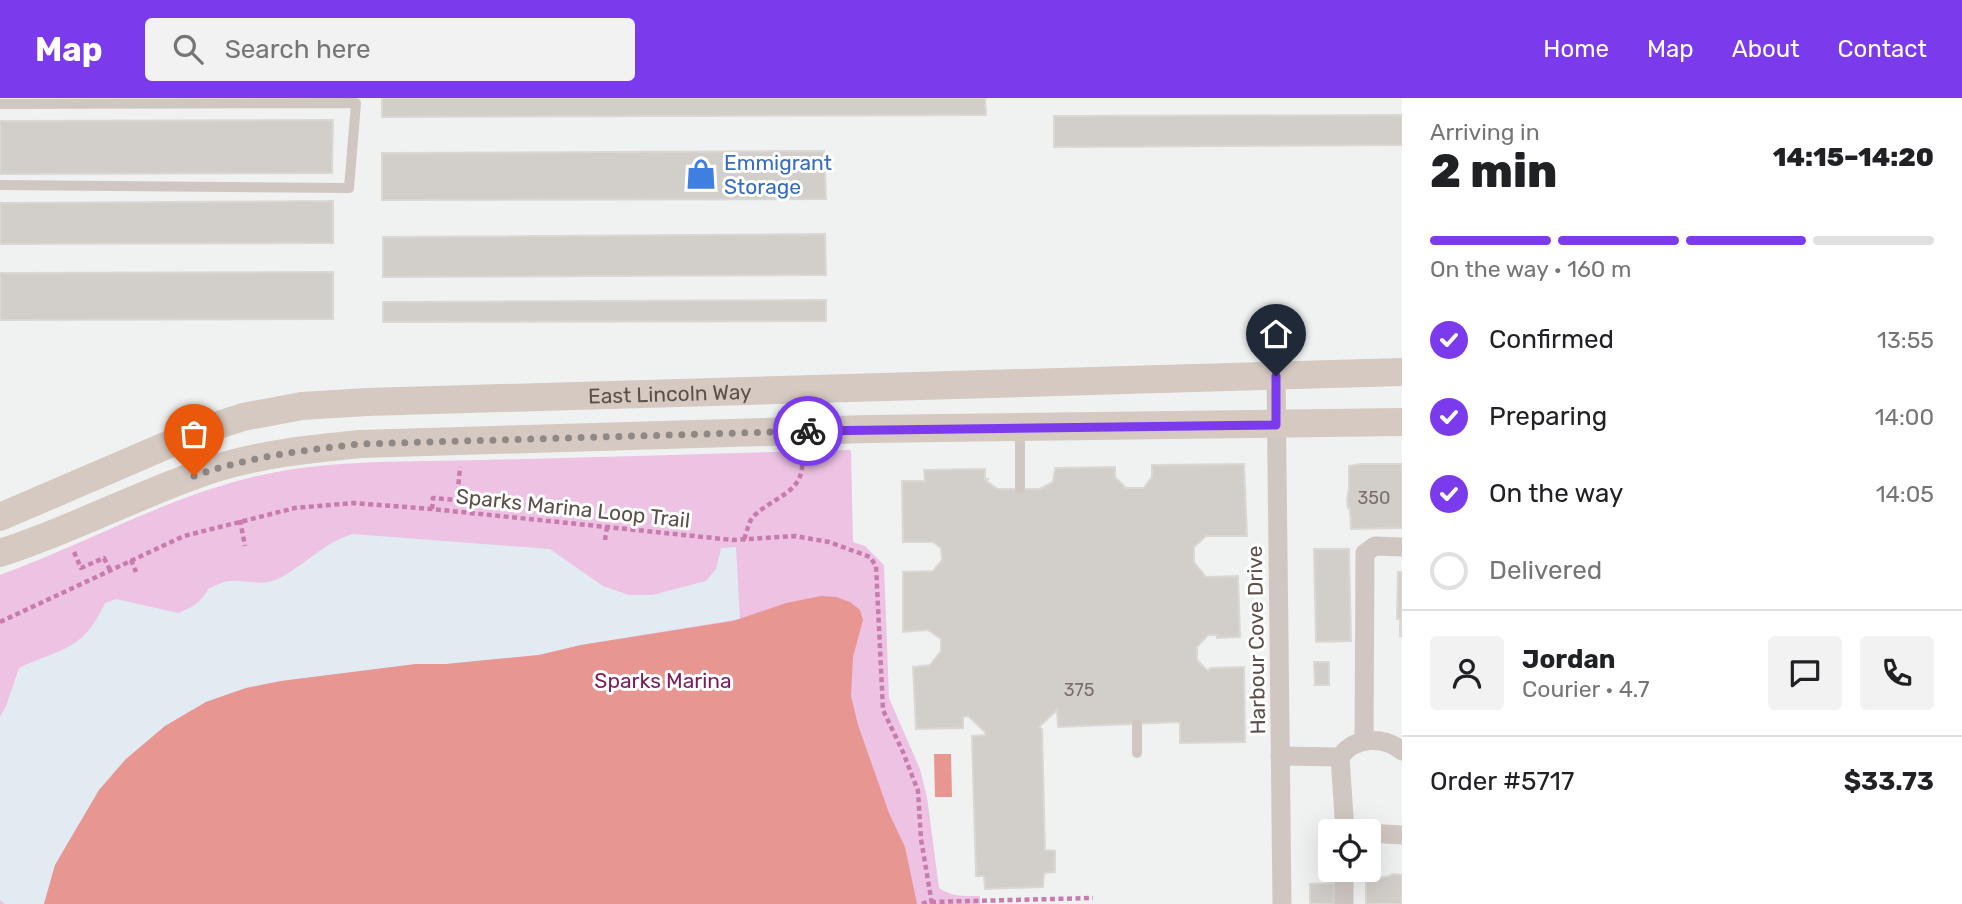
<!DOCTYPE html>
<html lang="en">
<head>
<meta charset="utf-8">
<style>
	:root { --surface:#fff; --page:#f2f2f2; --text:#202124; --muted:#757577; --line:#e0e0e0; --accent:#7c3aed }
	body { margin:0; font-family:Rubik,sans-serif; background:var(--page); color:var(--text); height:100vh; display:flex; flex-direction:column; font-size:26px; white-space:nowrap }
	* { box-sizing:border-box; margin:0 }
	p { font-size:23px; color:var(--muted) }
	.icon { flex:none; width:38px; height:38px; fill:none; stroke:currentColor; stroke-width:2; stroke-linecap:round; stroke-linejoin:round }
	.map { position:relative; flex:1; overflow:hidden }
	.side { display:flex; flex-direction:column; background:var(--surface); width:560px }
	.side>* { flex:none }
	.controls { position:absolute; left:1318px; top:721px; display:grid; gap:14px }
	.controls a { display:grid; place-items:center; width:63px; height:63px; border-radius:7px; background:var(--surface); box-shadow:0 7px 28px #0002; font-size:35px }
	.pin { position:absolute; display:grid; place-items:center; width:60px; height:60px; color:#fff; margin:-72px -30px; border-radius:50% 50% 50% 0; rotate:-45deg; box-shadow:0 0 7px #0007 }
	.pin .icon { rotate:45deg }
	.courier { position:absolute; display:grid; place-items:center; width:70px; height:70px; margin:-35px; border:5px solid #7c3aed; border-radius:50%; background:#fff; color:#222; box-shadow:0 2px 9px #0007 }
	.headline em { font-style:normal; font-weight:800 }
	.headline div { display:flex; flex-direction:column-reverse }
	.headline { display:flex; align-items:center; justify-content:space-between; height:119px; padding:0 28px }
	h1 { font-size:46px; font-weight:800; line-height:52px }
	.bar { display:grid; grid-template-columns:repeat(4,1fr); gap:10px 7px; align-content:center; height:84px; padding:0 28px }
	.bar i { height:9px; border-radius:5px; background:var(--line) }
	.bar .current { background:var(--accent) }
	.bar p { grid-column:span 4 }
	.line { display:flex; align-items:center; gap:18px; padding:0 28px; border-top:2px solid var(--line) }
	.line div { flex:1 }
	.round { display:grid; place-items:center; flex:none; width:74px; height:74px; border-radius:7px; background:var(--page) }
	ol { padding:0 28px; list-style:none }
	li { display:flex; align-items:center; gap:21px; height:77px }
	li p { margin-inline-start:auto }
	li .icon { padding:7px; border-radius:50%; background:var(--accent); color:#fff; stroke-width:4 }
	li:last-child { color:var(--muted) }
	li i { width:38px; height:38px; border:4px solid var(--line); border-radius:50% }
	header { display:flex; align-items:center; gap:42px; box-sizing:border-box; height:98px; padding:0 35px; background:var(--accent); color:#fff }
	header strong { font-size:33px }
	nav { display:flex; gap:38px; margin-inline-start:auto; font-size:24px }
	.search { width:490px; height:63px; background:var(--page); display:flex; align-items:center; gap:18px; box-sizing:border-box; padding:0 24px; border-radius:7px; color:var(--muted); font-size:26px }
	main { display:flex; flex:1; min-height:0 }
	.map>svg:first-child { display:block }
</style>
</head>
<body>
<header>
<strong>Map</strong>
<div class="search"><svg class="icon" aria-label="search" viewBox="0 0 24 24"><circle cx="10" cy="10" r="6"/><path d="M15 15l6 6"/></svg>Search here</div>
<nav><a>Home</a><a>Map</a><a>About</a><a>Contact</a></nav>
</header>
<main>
<div class="map">
<svg width="1402" height="806" viewBox="0 0 1402 806">
	<rect width="100%" height="100%" fill="#f0f2f2"/>
	<!-- green -->
	<path fill="#edc2e3" d="M851,352L853,444L865,448L884,467L889,600L920,671L927,699L939,790C952,799 964,798 980,798V806H0V477C88,445 170,397 262,377C334,361 411,364 485,362C607,359 729,355 851,352Z"/>
	<!-- sand -->
	<path fill="#e2eaf2" d="M353,436L550,451L603,488L629,497H652L706,483L716,471L721,450L736,449L740,521L581,547L539,557L446,566H416L281,583L246,590L206,604L165,628L126,661L99,692L55,767L44,806H5L0,802V619L6,608L19,570C63,549 82,554 105,505L116,501L178,515C190,511 203,503 208,491C214,488 222,484 229,483C245,481 262,489 278,481C304,468 324,444 353,436Z"/>
	<!-- water -->
	<g fill="#e79692">
		<path d="M821,498L836,499L850,504L860,512L863,522L853,559L851,598L858,627L889,715L905,749L917,806H44L55,767L99,692L126,661L165,628L206,604L246,590L281,583L416,566H446L539,557L581,547L733,523L786,505Z"/>
		<path d="M934,656H951L952,699H935Z"/>
	</g>
	<!-- building -->
	<g fill="#d2ceca" stroke="#dbd8d4" stroke-width="2">
		<path d="M382,0H985L986,17L382,19Z"/>
		<path d="M1402,17V47L1054,49V18Z"/>
		<path d="M333,22L332,75L0,76V23Z"/>
		<path d="M824,53L826,101L382,102V55Z"/>
		<path d="M333,103V145L0,146V105Z"/>
		<path d="M825,136L826,177L383,179V139Z"/>
		<path d="M333,174V221L0,222V175Z"/>
		<path d="M826,202V223L383,224V204Z"/>
		<path d="M1244,366L1247,438H1206L1194,449V464L1206,479L1238,478L1240,539L1217,540V537H1208L1197,549V562L1208,573L1210,570L1244,569L1245,644L1180,645V624L1058,629L1057,612L1039,629L1042,631L1045,752L1055,753V774L1044,775L1043,789L985,791L984,778H976L972,638L985,637V634L968,618L963,619V630L916,631L913,569L930,567L941,553V541L928,532L903,534V474L933,473L942,462L941,450L933,444H903L902,383H925L924,372L985,371V381H988L986,383L998,391H1040L1053,384L1055,370L1115,369V379L1126,390H1144L1152,379V367Z"/>
		<path d="M1360,366H1402V430L1351,431L1350,410H1348L1347,402L1349,389V368Z"/>
		<path d="M1314,451H1349L1351,543L1316,544Z"/>
		<path d="M1398,474H1402V538H1400V521H1397Z"/>
		<path d="M1314,564H1329V587H1315Z"/>
		<path d="M1393,776L1402,777V806H1366V779H1387Z"/>
		<path d="M1334,785V806H1310V786Z"/>
	</g>
	<g fill="none" stroke-linecap="round" stroke-linejoin="round">
		<!-- path -->
		<g stroke="#c87cae" stroke-width="4.5" stroke-dasharray="5 3.5" stroke-linecap="butt">
			<path d="M432,411L433,400L457,402L460,369"/>
			<path d="M240,422L245,448"/>
			<path d="M744,441C747,434 748,426 752,420C773,397 806,397 802,358"/>
			<path d="M605,442L607,429"/>
			<path d="M74,454L81,470L104,460L110,472"/>
			<path d="M131,462L136,474"/>
			<path d="M0,524L184,438L295,410L353,405L432,411L733,442L795,438L829,444L870,459L876,468L883,612L903,654L918,693L921,741L932,806"/>
			<path d="M931,804L1093,800"/>
			<path d="M922,806L931,802"/>
		</g>
		<!-- lane -->
		<g stroke="#d1c7c2" stroke-width="10">
			<path d="M0,6L356,5L349,90L0,87"/>
			<path d="M1020,330V391"/>
			<path d="M1137,655V627"/>
		</g>
		<!-- street -->
		<g stroke="#d1c7c2" stroke-width="19">
			<path d="M1276,278L1282,806"/>
			<path d="M1364,643L1365,455L1375,448L1402,449"/>
			<path d="M1280,658L1340,659"/>
			<path d="M1345,733L1340,659C1355,638 1384,638 1402,653"/>
			<path d="M1368,735L1402,737"/>
			<path d="M1344,806V772"/>
		</g>
		<!-- secondary -->
		<g stroke="#d5c9c2" stroke-width="28">
			<path id="s1" d="M0,419L200,333L243,319L302,308L367,304L1402,274"/>
			<path d="M0,455C73,432 140,395 213,371C260,356 310,351 360,346L868,331L1402,324"/>
		</g>
	</g>
	<g fill="none" stroke-linecap="round" stroke-linejoin="round">
		<!-- done -->
		<path stroke="#908884" stroke-width="7" stroke-dasharray="0 12.6" d="M194,378C248,359 303,352 360,346L808,333"/>
		<!-- route -->
		<path stroke="#7c3aed" stroke-width="9" d="M808,333L1276,327V278"/>
	</g>
	<!-- icons -->
	<defs>
		<symbol id="shop-bare" viewBox="-9 -9 18 18"><path d="M-5-2.5h2.3a2.7 3.5 0 0 1 5.4 0H5L5.5 6h-11ZM-1.5-2.5h3a1.5 2.3 0 0 0-3 0Z" fill="#3f7fe0" stroke="#fff" stroke-width="2.5" paint-order="stroke"/></symbol>
	</defs>
	<g fill-rule="evenodd">
		<use href="#shop-bare" x="679" y="54" width="44" height="44"/>
	</g>
	<g text-anchor="middle" dominant-baseline="central" stroke-width="6" stroke-linejoin="round" paint-order="stroke">
		<!-- number labels -->
		<g font-size="18" fill="#7a6f69">
			<text x="1374" y="400">350</text>
			<text x="1079" y="592">375</text>
		</g>
		<!-- shop labels -->
		<g font-size="21" fill="#366cbe" stroke="#fff" text-anchor="start">
			<text x="724" y="64">Emmigrant<tspan x="724" dy="24">Storage</tspan></text>
		</g>
		<!-- street labels -->
		<g font-size="21" fill="#5c4f49" stroke="#fff">
			<text stroke="none"><textPath href="#s1" startOffset="691">East Lincoln Way</textPath></text>
			<text transform="translate(573 410) rotate(6)">Sparks Marina Loop Trail</text>
			<text transform="translate(1256 542) rotate(-91)">Harbour Cove Drive</text>
		</g>
		<!-- park labels -->
		<g font-size="21" fill="#7a1e5b" stroke="#fff">
			<text x="663" y="582">Sparks Marina</text>
		</g>
	</g>
</svg>
<div class="controls">
<a><svg class="icon" aria-label="locate" viewBox="0 0 24 24"><circle cx="12" cy="12" r="6"/><path d="M12 2v4M12 18v4M2 12h4M18 12h4"/></svg></a>
</div>
<div class="pin" style="left:194px;top:378px;background:#ea580c"><svg class="icon" aria-label="bag" viewBox="0 0 24 24"><path d="M5 8h14l-1 12H6zM9 8a3 3 0 0 1 6 0"/></svg></div>
<div class="pin" style="left:1276px;top:278px;background:#1f2937"><svg class="icon" aria-label="home" viewBox="0 0 24 24"><path d="M3 11l9-7 9 7M6 9v11h12V9"/></svg></div>
<div class="courier" style="left:808px;top:333px"><svg class="icon" aria-label="bike" viewBox="0 0 24 24"><circle cx="6" cy="16" r="4"/><circle cx="18" cy="16" r="4"/><path d="M6 16l4-8h5l3 8M10 8l3 8H6M13 5h3"/></svg></div>
</div>
<section class="side">
<div class="headline"><div><h1>2 min</h1><p>Arriving in</p></div><em>14:15–14:20</em></div>
<div class="bar"><i class="current"></i><i class="current"></i><i class="current"></i><i></i><p>On the way · 160 m</p></div>
<ol>
<li><svg class="icon" aria-label="check" viewBox="0 0 24 24"><path d="M5 12l5 5 9-10"/></svg>Confirmed<p>13:55</p></li>
<li><svg class="icon" aria-label="check" viewBox="0 0 24 24"><path d="M5 12l5 5 9-10"/></svg>Preparing<p>14:00</p></li>
<li><svg class="icon" aria-label="check" viewBox="0 0 24 24"><path d="M5 12l5 5 9-10"/></svg>On the way<p>14:05</p></li>
<li><i></i>Delivered</li>
</ol>
<div class="line" style="height:126px"><a class="round"><svg class="icon" aria-label="person" viewBox="0 0 24 24"><circle cx="12" cy="8" r="4"/><path d="M4 21q1-7 8-7t8 7"/></svg></a><div><b>Jordan</b><p>Courier · 4.7</p></div><a class="round"><svg class="icon" aria-label="chat" viewBox="0 0 24 24"><path d="M4 5h16v11H9l-5 4z"/></svg></a><a class="round"><svg class="icon" aria-label="phone" viewBox="0 0 24 24"><path d="M5 4h4l2 5-3 2q2 4 5 5l2-3 5 2v4C11 20 4 13 5 4z"/></svg></a></div>
<div class="line" style="height:91px"><div>Order #5717</div><b>$33.73</b></div>
</section>
</main>
</body>
</html>
